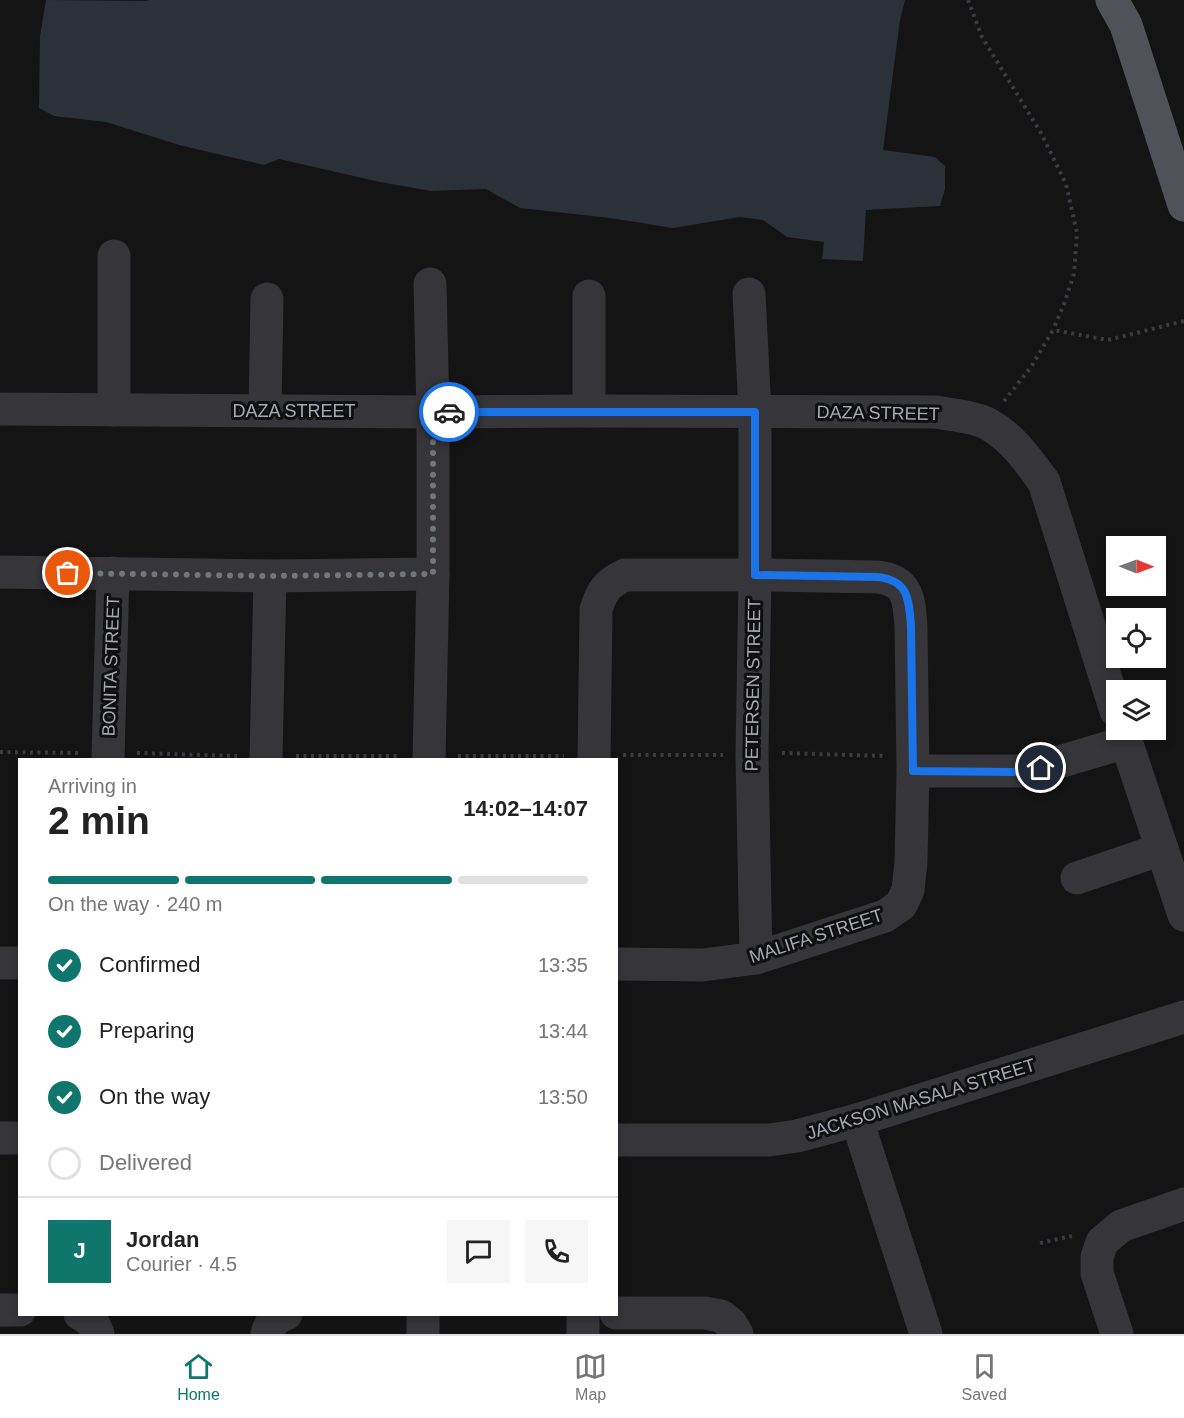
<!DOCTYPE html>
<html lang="en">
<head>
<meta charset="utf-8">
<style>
	:root { --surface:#fff; --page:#f6f6f6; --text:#222; --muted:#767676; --line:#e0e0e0; --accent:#0f766e }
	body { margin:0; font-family:Arial,sans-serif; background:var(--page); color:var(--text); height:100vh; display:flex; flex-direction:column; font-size:22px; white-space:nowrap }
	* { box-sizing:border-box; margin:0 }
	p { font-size:20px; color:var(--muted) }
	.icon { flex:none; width:33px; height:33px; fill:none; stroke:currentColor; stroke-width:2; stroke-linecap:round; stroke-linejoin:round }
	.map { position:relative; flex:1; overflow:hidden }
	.side { position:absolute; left:18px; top:758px; width:600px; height:558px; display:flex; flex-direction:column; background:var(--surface); border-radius:0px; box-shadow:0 3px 9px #0003 }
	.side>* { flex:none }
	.needle { width:39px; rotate:91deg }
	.buttons { position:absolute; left:1106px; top:536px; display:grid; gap:12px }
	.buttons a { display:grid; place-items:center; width:60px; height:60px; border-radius:0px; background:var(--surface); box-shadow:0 3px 9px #0003; font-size:30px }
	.pin { position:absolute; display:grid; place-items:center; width:51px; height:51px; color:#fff; margin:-26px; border:3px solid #fff; border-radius:50%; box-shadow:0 2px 6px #0007 }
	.courier { position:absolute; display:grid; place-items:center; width:60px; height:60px; margin:-30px; border:4px solid #1a73e8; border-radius:50%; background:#fff; color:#222; box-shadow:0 2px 8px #0007 }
	.head em { font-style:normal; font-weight:700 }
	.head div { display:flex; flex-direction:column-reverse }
	.head { display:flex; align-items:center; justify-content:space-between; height:102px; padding:0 30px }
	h1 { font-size:39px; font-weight:700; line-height:45px }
	.bar { display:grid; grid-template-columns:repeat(4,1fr); gap:9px 6px; align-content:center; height:72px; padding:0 30px }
	.bar i { height:8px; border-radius:4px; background:var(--line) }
	.bar .selected { background:var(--accent) }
	.bar p { grid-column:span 4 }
	.line { display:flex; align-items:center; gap:15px; padding:0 30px; border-top:2px solid var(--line) }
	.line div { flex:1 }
	.round { display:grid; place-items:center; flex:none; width:63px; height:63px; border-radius:0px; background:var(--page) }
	ol { padding:0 30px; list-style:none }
	li { display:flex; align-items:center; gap:18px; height:66px }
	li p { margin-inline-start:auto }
	li .icon { padding:6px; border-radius:50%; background:var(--accent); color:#fff; stroke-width:4 }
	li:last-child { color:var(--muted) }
	li i { width:33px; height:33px; border:3px solid var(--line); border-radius:50% }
	.tabs { display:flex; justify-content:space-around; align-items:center; height:84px; border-top:2px solid var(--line); background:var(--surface); font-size:16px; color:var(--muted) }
	.tabs a { display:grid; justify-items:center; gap:3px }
	.tabs .selected { color:var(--accent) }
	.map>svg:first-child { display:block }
</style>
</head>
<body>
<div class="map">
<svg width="1184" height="1334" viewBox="0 0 1184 1334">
	<rect width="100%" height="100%" fill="#141415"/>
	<!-- water -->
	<path fill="#2b3138" d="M46,0L146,1L149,0H905L900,20L883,150L935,157L945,166V189L940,206L866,210L863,261L822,259L824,242L787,237L763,220L740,217L673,228L610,218L520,208L486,189L431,191L380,182L279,159L264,165L179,145L106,122L54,116L39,108L40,36Z"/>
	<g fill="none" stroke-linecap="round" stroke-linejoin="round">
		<!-- path -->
		<g stroke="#3b3c41" stroke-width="4" stroke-dasharray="3 4.5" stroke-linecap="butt">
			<path d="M968,0L982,37L1041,133L1066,184L1077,233L1074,274L1064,304L1053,330"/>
			<path d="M1004,401L1031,367L1053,330L1108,340L1184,321"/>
			<path d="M0,752L78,753"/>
			<path d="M137,753L237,756"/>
			<path d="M782,753L885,756"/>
			<path d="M623,755H723"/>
			<path d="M296,756H399"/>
			<path d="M458,756H564"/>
			<path d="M1040,1243L1072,1236"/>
		</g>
		<!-- minor -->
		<g stroke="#35353a" stroke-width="33">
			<path d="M749,294L755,412V575L752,755L756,958"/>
			<path d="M0,409L433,412L589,411L936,412C951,415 976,417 988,424C1012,437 1028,460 1044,482L1116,711"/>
			<path d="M114,410V256"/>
			<path d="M265,410L267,299"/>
			<path d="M589,411V296"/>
			<path d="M0,572L270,576L433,574"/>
			<path d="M1122,729L1184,915"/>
			<path d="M108,759L113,573"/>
			<path d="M266,759L270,576"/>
			<path d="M429,759L433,574V412L430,284"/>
			<path d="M594,759L596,610C601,592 607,583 625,575H769L877,577C909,580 909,600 911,627L913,771L911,862L908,890L901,905L885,916L756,958L703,965L616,964"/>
			<path d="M913,771H1029L1126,742"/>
			<path d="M1077,878L1162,849"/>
			<path d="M0,963H20"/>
			<path d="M857,1120L926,1334"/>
			<path d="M0,1138H20"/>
			<path d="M616,1140H769L797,1136L857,1120L1184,1017"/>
			<path d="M0,1310H20"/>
			<path d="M616,1313H705L721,1316L731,1324L737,1334"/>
			<path d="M80,1314C89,1318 95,1324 98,1334"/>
			<path d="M267,1334C269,1324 276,1317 286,1314"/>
			<path d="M423,1334V1314"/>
			<path d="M583,1334V1314"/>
			<path d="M1117,1334L1097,1273V1257L1102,1242L1121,1226L1184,1204"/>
		</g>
		<!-- major -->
		<path stroke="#515259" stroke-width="33" d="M1112,0L1126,25L1184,205"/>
	</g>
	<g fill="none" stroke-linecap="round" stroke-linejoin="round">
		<!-- done -->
		<path stroke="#73757d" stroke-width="6" stroke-dasharray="0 10.8" d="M68,573L270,576L433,574V412H449"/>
		<!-- route -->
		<path stroke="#1a73e8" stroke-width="8" d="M449,412H755V575L877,577C909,580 909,600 911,627L913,771L1012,772L1029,771L1041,768"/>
	</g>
	<g text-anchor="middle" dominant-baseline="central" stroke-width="6" stroke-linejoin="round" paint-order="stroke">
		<!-- street labels -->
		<g font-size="18" fill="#a6a9b5" stroke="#0f0f10">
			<text x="294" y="411">DAZA STREET</text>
			<text transform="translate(878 413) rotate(1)">DAZA STREET</text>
			<text transform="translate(111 666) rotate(-88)">BONITA STREET</text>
			<text transform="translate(753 685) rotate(-89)">PETERSEN STREET</text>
			<text transform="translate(816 936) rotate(-18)">MALIFA STREET</text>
			<text transform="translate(921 1099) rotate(-17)">JACKSON MASALA STREET</text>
		</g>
	</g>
</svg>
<div class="buttons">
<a><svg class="needle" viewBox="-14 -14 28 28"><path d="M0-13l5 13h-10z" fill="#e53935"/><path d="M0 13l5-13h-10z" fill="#767676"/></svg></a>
<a><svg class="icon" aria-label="locate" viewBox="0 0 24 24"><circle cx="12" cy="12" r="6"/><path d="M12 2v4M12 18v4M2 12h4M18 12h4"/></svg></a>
<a><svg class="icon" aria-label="layers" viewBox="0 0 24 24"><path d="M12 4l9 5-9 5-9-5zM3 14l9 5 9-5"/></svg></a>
</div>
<div class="pin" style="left:68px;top:573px;background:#ea580c"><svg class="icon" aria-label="bag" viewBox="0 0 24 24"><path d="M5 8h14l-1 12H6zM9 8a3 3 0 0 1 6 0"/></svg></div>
<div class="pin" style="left:1041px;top:768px;background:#1f2937"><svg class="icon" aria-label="home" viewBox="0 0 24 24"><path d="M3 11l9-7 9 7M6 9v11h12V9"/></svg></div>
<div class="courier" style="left:449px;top:412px"><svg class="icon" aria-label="car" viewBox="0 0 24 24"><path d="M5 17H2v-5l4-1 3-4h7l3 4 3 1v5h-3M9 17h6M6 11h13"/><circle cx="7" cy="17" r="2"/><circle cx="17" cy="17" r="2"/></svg></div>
<section class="side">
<div class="head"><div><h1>2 min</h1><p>Arriving in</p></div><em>14:02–14:07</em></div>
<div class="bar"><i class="selected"></i><i class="selected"></i><i class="selected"></i><i></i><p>On the way · 240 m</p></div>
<ol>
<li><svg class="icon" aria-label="check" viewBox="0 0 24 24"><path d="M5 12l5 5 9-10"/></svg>Confirmed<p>13:35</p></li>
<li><svg class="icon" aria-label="check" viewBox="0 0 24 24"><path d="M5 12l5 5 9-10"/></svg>Preparing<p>13:44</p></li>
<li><svg class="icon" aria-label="check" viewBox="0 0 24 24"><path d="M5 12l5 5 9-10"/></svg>On the way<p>13:50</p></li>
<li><i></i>Delivered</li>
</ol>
<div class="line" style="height:108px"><b class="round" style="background:var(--accent);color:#fff">J</b><div><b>Jordan</b><p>Courier · 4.5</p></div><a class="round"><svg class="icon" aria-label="chat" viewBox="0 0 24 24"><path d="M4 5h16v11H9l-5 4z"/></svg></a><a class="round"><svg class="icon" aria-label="phone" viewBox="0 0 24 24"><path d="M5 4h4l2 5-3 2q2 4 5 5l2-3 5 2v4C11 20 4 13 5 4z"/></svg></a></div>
</section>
</div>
<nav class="tabs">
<a class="selected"><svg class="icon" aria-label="home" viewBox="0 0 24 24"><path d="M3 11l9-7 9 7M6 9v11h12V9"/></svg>Home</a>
<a><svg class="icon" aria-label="map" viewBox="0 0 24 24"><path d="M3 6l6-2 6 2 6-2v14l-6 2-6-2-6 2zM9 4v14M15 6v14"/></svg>Map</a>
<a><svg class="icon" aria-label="saved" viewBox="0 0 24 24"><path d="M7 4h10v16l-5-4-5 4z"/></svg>Saved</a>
</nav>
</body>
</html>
